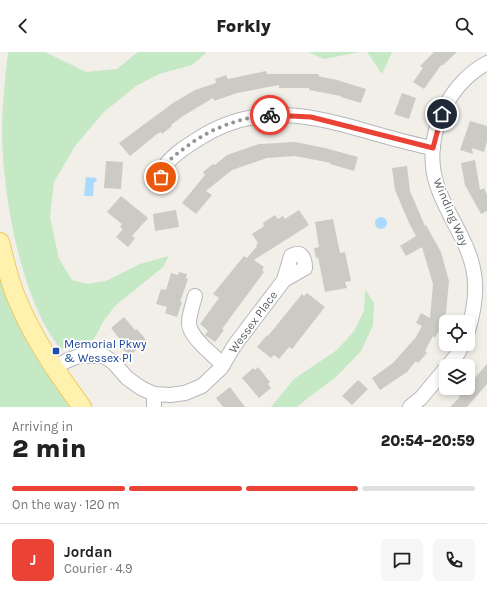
<!DOCTYPE html>
<html lang="en">
<head>
<meta charset="utf-8">
<style>
	:root { --surface:#fff; --page:#f6f6f6; --text:#222; --muted:#767676; --line:#e0e0e0; --accent:#ea4335 }
	body { margin:0; font-family:Karla,sans-serif; background:var(--page); color:var(--text); height:100vh; display:flex; flex-direction:column; font-size:15px; white-space:nowrap }
	* { box-sizing:border-box; margin:0 }
	p { font-size:13px; color:var(--muted) }
	.icon { flex:none; width:22px; height:22px; fill:none; stroke:currentColor; stroke-width:2; stroke-linecap:round; stroke-linejoin:round }
	.map { position:relative; height:355px; overflow:hidden }
	.panel { display:flex; flex-direction:column; background:var(--surface); flex:1 }
	.panel>* { flex:none }
	.controls { position:absolute; left:439px; top:263px; display:grid; gap:8px }
	.controls a { display:grid; place-items:center; width:36px; height:36px; border-radius:6px; background:var(--surface); box-shadow:0 2px 6px #0003; font-size:20px }
	.pin { position:absolute; display:grid; place-items:center; width:34px; height:34px; color:#fff; margin:-17px; border:2px solid #fff; border-radius:50%; box-shadow:0 1px 4px #0007 }
	.courier { position:absolute; display:grid; place-items:center; width:40px; height:40px; margin:-20px; border:3px solid #ea4335; border-radius:50%; background:#fff; color:#222; box-shadow:0 1px 5px #0007 }
	.head em { font-style:normal; font-weight:800 }
	.head div { display:flex; flex-direction:column-reverse }
	.head { display:flex; align-items:center; justify-content:space-between; height:68px; padding:0 12px }
	h1 { font-size:26px; font-weight:800; line-height:30px }
	.bar { display:grid; grid-template-columns:repeat(4,1fr); gap:6px 4px; align-content:center; height:48px; padding:0 12px }
	.bar i { height:5px; border-radius:3px; background:var(--line) }
	.bar .on { background:var(--accent) }
	.bar p { grid-column:span 4 }
	.line { display:flex; align-items:center; gap:10px; padding:0 12px; border-top:1px solid var(--line) }
	.line div { flex:1 }
	.round { display:grid; place-items:center; flex:none; width:42px; height:42px; border-radius:6px; background:var(--page) }
	header { display:flex; justify-content:space-between; align-items:center; height:52px; padding:0 12px; background:var(--surface); font-size:18px; font-weight:800 }
	.map>svg:first-child { display:block }
</style>
</head>
<body>
<header><svg class="icon" aria-label="back" viewBox="0 0 24 24"><path d="M15 5l-7 7 7 7"/></svg>Forkly<svg class="icon" aria-label="search" viewBox="0 0 24 24"><circle cx="10" cy="10" r="6"/><path d="M15 15l6 6"/></svg></header>
<div class="map">
<svg width="487" height="355" viewBox="0 0 487 355">
	<rect width="100%" height="100%" fill="#f1efe8"/>
	<!-- green -->
	<g fill="#c5e8c5">
		<path d="M8,0H45L86,20L117,17L138,0H207L192,13L159,22L136,34L104,60L75,94L54,130L50,165L59,207L72,228L87,232L106,229L140,212L169,204L163,215L115,254L103,270L94,287L61,297C21,250 3,143 2,82C2,55 5,27 8,0Z"/>
		<path d="M308,0H360L324,7Z"/>
		<path d="M367,0H392L382,22Z"/>
		<path d="M0,228L35,303L75,355H0Z"/>
		<path d="M365,237L374,251L373,273L361,299L335,326L309,345L297,355H271L294,327L337,298L354,279L364,259Z"/>
	</g>
	<!-- water -->
	<g fill="#aadaff">
		<path d="M86,125L97,126L96,130H94L93,144H84Z"/>
		<circle cx="381" cy="171" r="6"/>
	</g>
	<!-- building -->
	<g fill="#cccac5">
		<path d="M434,0H457L442,14L441,13L424,37L413,30L423,16L420,14Z"/>
		<path d="M266,19L267,22H319L318,24L337,28L366,37L361,51L341,45V44L309,38V36H279V33L237,41L214,49L213,46L183,64L171,73L172,74L162,82L161,80L157,82L130,104L119,91L173,51L195,38L216,31L215,27L226,23L228,27Z"/>
		<path d="M402,41L416,46L409,67L394,62Z"/>
		<path d="M470,69L487,74V89L484,100L472,96L473,102L460,98Z"/>
		<path d="M295,90L325,96L358,105L354,119L330,112L331,111L295,104L267,106L232,118L206,139L212,143L196,162L182,151L205,123L203,120L213,112L215,113L227,103L259,92Z"/>
		<path d="M475,108L480,138L484,136L487,143V159L481,162L465,133L461,111Z"/>
		<path d="M106,109L123,110L121,137L104,136Z"/>
		<path d="M407,114L410,139L425,174L426,173L441,200L449,229L446,261L438,275L440,276L435,286L433,284L425,299L427,301L418,311L416,309L407,320L380,338L372,326L393,311L416,285L422,274L416,271L421,261L430,266L433,232L422,195L406,204L400,194L416,184L409,171L395,138L392,116Z"/>
		<path d="M121,144L148,166L132,184L135,186L128,195L116,185L123,177L120,175L122,172L107,160Z"/>
		<path d="M176,158L179,175L155,179L153,162Z"/>
		<path d="M299,158L309,173L254,208L264,215L262,218L264,220L222,277L224,278L215,290L205,283L208,279L200,272L219,246L213,242L244,204L247,206L257,194L256,193L258,191L252,182L264,174L263,171L275,163L278,167L283,164L285,167Z"/>
		<path d="M333,167L340,201L345,200L351,229L345,230L347,236L325,240L318,205L316,206L314,196L319,195L315,170Z"/>
		<path d="M179,220L187,222L186,226L188,227L180,250H182L177,265L165,261L167,255L156,252L161,237L166,238L171,221L178,223Z"/>
		<path d="M307,241L325,255L292,297L289,295L279,307L274,303L271,306L257,295L267,283L268,284L302,242L304,244Z"/>
		<path d="M124,265L135,278L137,277L147,289L129,304L123,297L126,295L111,276Z"/>
		<path d="M487,312V332L467,355H450L460,345L459,344L466,336H468V334Z"/>
		<path d="M258,315L270,330L268,332L271,336L259,346L242,326L253,316L255,318Z"/>
		<path d="M358,328L368,337L352,353L342,344Z"/>
		<path d="M230,335L245,355H223L216,346Z"/>
	</g>
	<g fill="none" stroke-linecap="round" stroke-linejoin="round">
		<defs>
			<g id="minor">
				<path d="M161,125C162,122 163,117 165,114C172,103 187,94 198,87C278,35 351,81 433,96"/>
				<path d="M195,244C193,252 190,260 189,269C187,284 213,302 223,313"/>
				<path d="M468,279C474,259 478,237 473,216C467,187 446,162 437,133C422,88 446,33 487,11"/>
				<path d="M448,314L457,303L463,292"/>
				<path d="M54,316L66,309L79,304H104L114,311L127,326L141,336L154,342L170,343L185,341L202,334L221,316L234,294L284,228L291,204C302,198 305,207 305,216L284,228"/>
				<path d="M154,342V355"/>
				<path d="M410,355L421,346L446,316"/>
			</g>
			<path id="major" d="M0,190C5,209 9,229 17,247C33,286 57,321 82,355"/>
		</defs>
		<!-- minor casing -->
		<use href="#minor" stroke="#b5b8bc" stroke-width="16"/>
		<!-- major casing -->
		<use href="#major" stroke="#f2c960" stroke-width="20"/>
		<!-- minor -->
		<use href="#minor" stroke="#fff" stroke-width="14"/>
		<!-- major -->
		<use href="#major" stroke="#fff2af" stroke-width="18"/>
	</g>
	<g fill="none" stroke-linecap="round" stroke-linejoin="round">
		<!-- done -->
		<path stroke="#929495" stroke-width="4" stroke-dasharray="0 7.2" d="M161,125C162,122 163,117 165,114C169,108 175,103 181,99C206,78 237,66 270,63"/>
		<!-- route -->
		<path stroke="#ea4335" stroke-width="5" d="M270,63L311,65L433,96L442,62"/>
	</g>
	<!-- markers -->
	<rect fill="#1a4fb4" stroke="#fff" stroke-width="1.5" x="52" y="295" width="8" height="8" rx="2"/>
	<g text-anchor="middle" dominant-baseline="central" stroke-width="3.5" stroke-linejoin="round" paint-order="stroke">
		<!-- street labels -->
		<g font-size="12" fill="#5f6368" stroke="#fff">
			<text transform="translate(451 160) rotate(67)">Winding Way</text>
			<text transform="translate(253 270) rotate(-54)">Wessex Place</text>
		</g>
		<!-- transit labels -->
		<g font-size="12" fill="#164399" stroke="#fff" text-anchor="start">
			<text x="64" y="292">Memorial Pkwy<tspan x="64" dy="14">&amp; Wessex Pl</tspan></text>
		</g>
	</g>
</svg>
<div class="controls">
<a><svg class="icon" aria-label="locate" viewBox="0 0 24 24"><circle cx="12" cy="12" r="6"/><path d="M12 2v4M12 18v4M2 12h4M18 12h4"/></svg></a>
<a><svg class="icon" aria-label="layers" viewBox="0 0 24 24"><path d="M12 4l9 5-9 5-9-5zM3 14l9 5 9-5"/></svg></a>
</div>
<div class="pin" style="left:161px;top:125px;background:#ea580c"><svg class="icon" aria-label="bag" viewBox="0 0 24 24"><path d="M5 8h14l-1 12H6zM9 8a3 3 0 0 1 6 0"/></svg></div>
<div class="pin" style="left:442px;top:62px;background:#1f2937"><svg class="icon" aria-label="home" viewBox="0 0 24 24"><path d="M3 11l9-7 9 7M6 9v11h12V9"/></svg></div>
<div class="courier" style="left:270px;top:63px"><svg class="icon" aria-label="bike" viewBox="0 0 24 24"><circle cx="6" cy="16" r="4"/><circle cx="18" cy="16" r="4"/><path d="M6 16l4-8h5l3 8M10 8l3 8H6M13 5h3"/></svg></div>
</div>
<section class="panel">
<div class="head"><div><h1>2 min</h1><p>Arriving in</p></div><em>20:54–20:59</em></div>
<div class="bar"><i class="on"></i><i class="on"></i><i class="on"></i><i></i><p>On the way · 120 m</p></div>
<div class="line" style="height:72px"><b class="round" style="background:var(--accent);color:#fff">J</b><div><b>Jordan</b><p>Courier · 4.9</p></div><a class="round"><svg class="icon" aria-label="chat" viewBox="0 0 24 24"><path d="M4 5h16v11H9l-5 4z"/></svg></a><a class="round"><svg class="icon" aria-label="phone" viewBox="0 0 24 24"><path d="M5 4h4l2 5-3 2q2 4 5 5l2-3 5 2v4C11 20 4 13 5 4z"/></svg></a></div>
</section>
</body>
</html>
